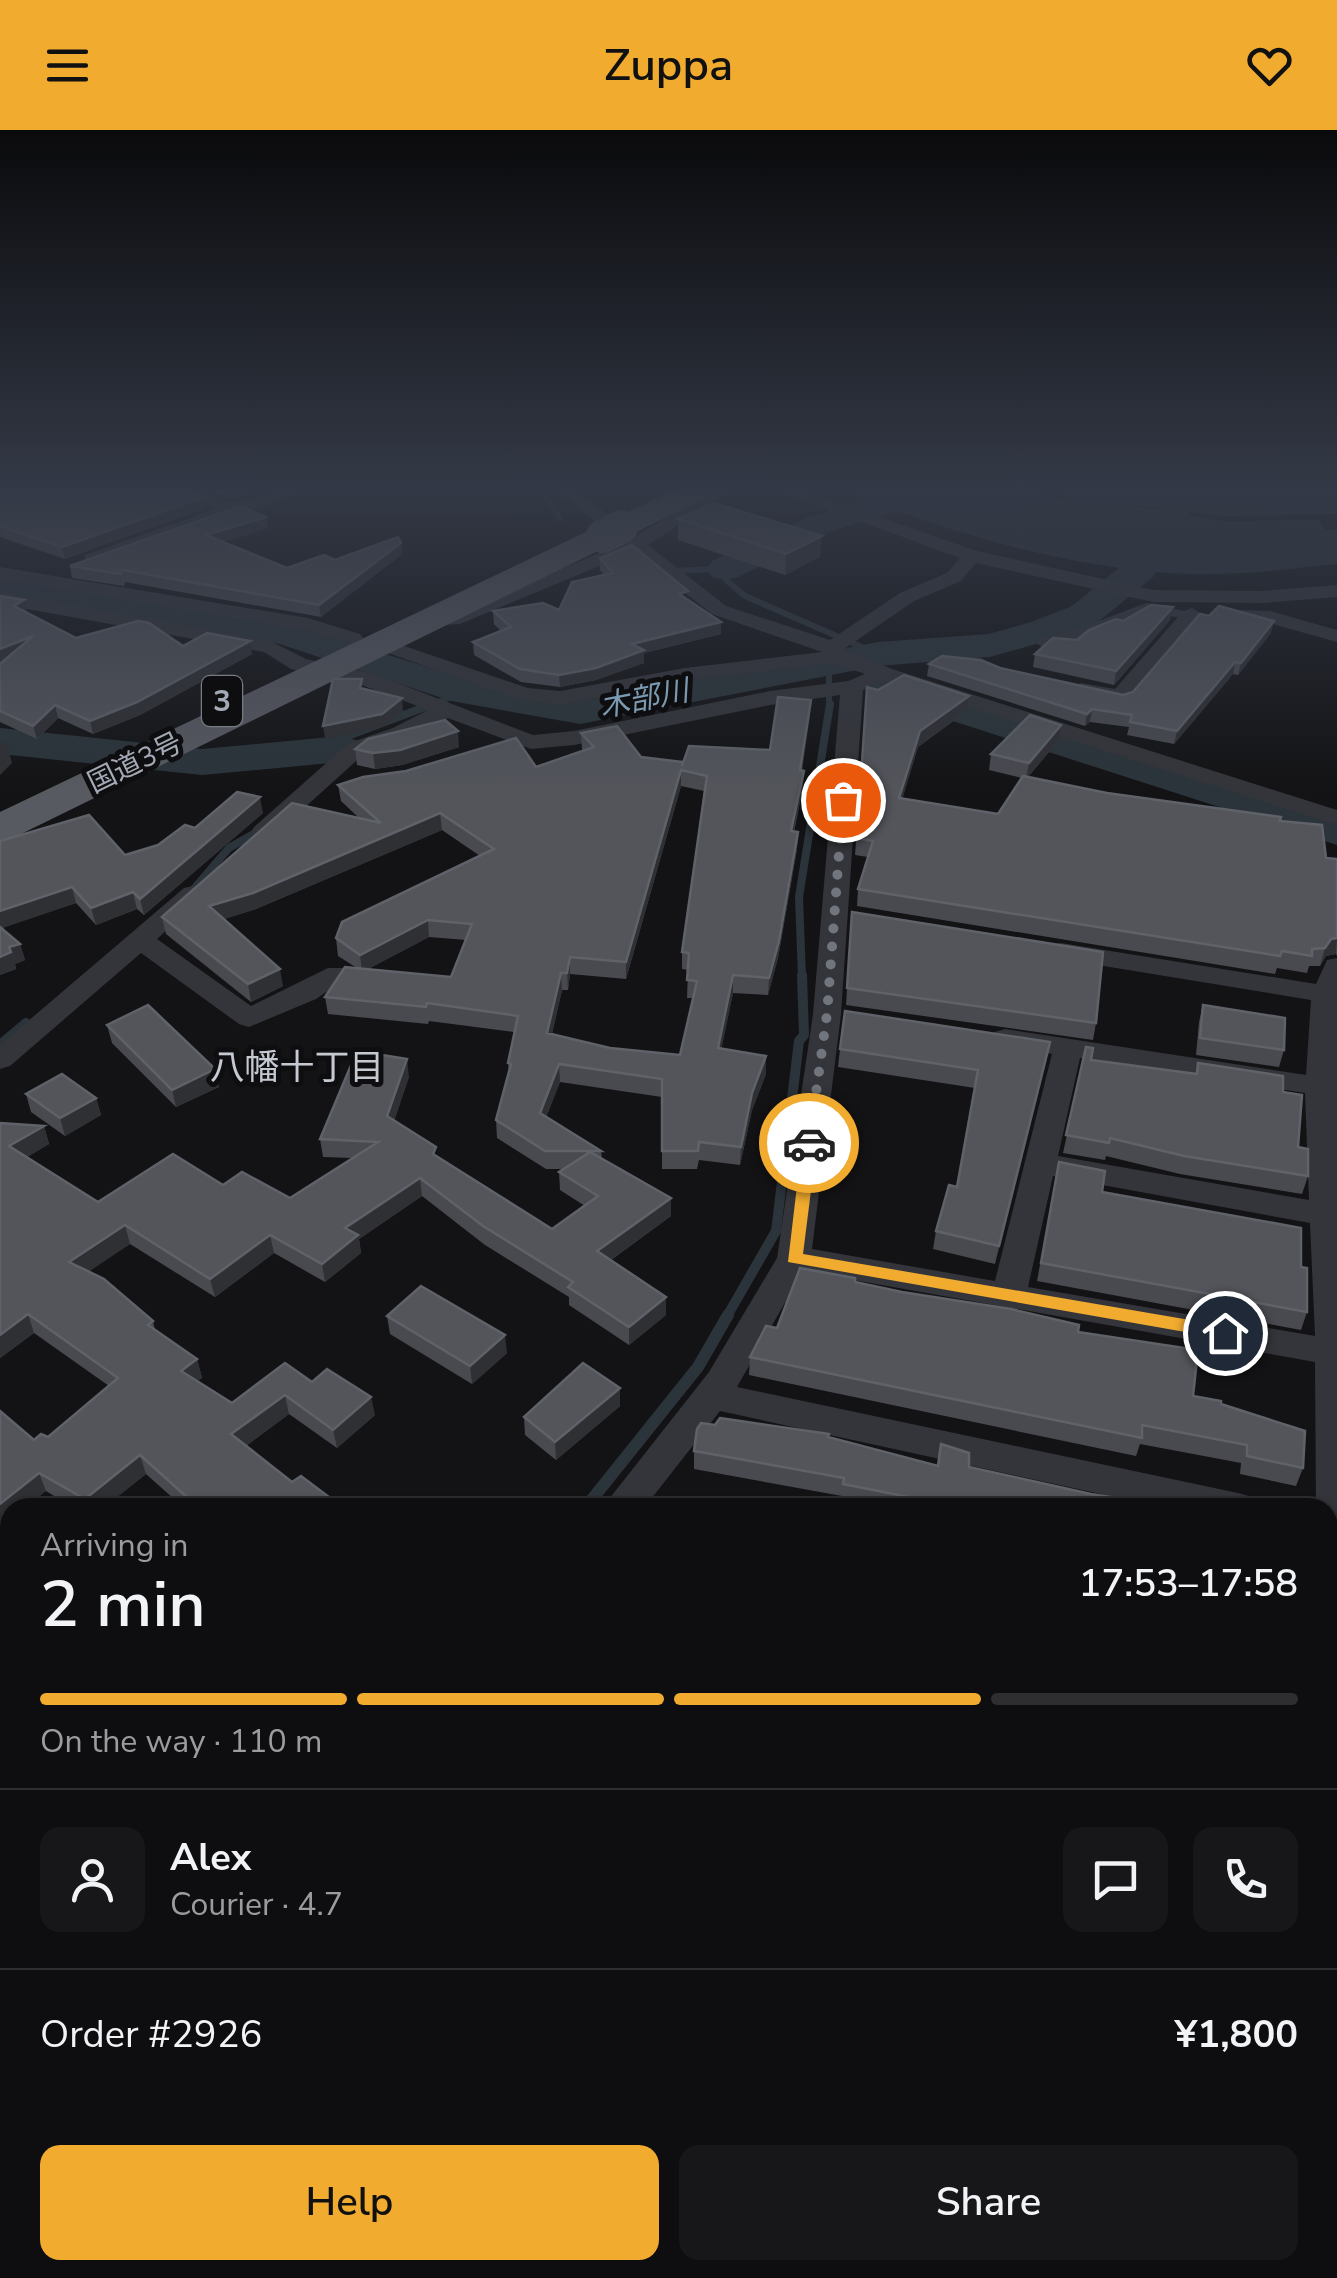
<!DOCTYPE html>
<html lang="en">
<head>
<meta charset="utf-8">
<style>
	:root { --surface:#0e0e10; --page:#171719; --text:#f1f3f6; --muted:#9b9c9f; --line:#2e2e30; --accent:#f1ab2f }
	body { margin:0; font-family:"Nunito Sans","Noto Sans JP",sans-serif; background:var(--page); color:var(--text); height:100vh; display:flex; flex-direction:column; font-size:38px; white-space:nowrap }
	* { box-sizing:border-box; margin:0 }
	p { font-size:32px; color:var(--muted) }
	.icon { flex:none; width:55px; height:55px; fill:none; stroke:currentColor; stroke-width:2; stroke-linecap:round; stroke-linejoin:round }
	.map { position:relative; flex:1; overflow:hidden }
	.panel { position:absolute; left:0px; top:1368px; width:1338px; height:782px; display:flex; flex-direction:column; background:var(--surface); border-radius:30px 30px 0 0; box-shadow:0 2px 8px #0004,0 0 0 2px var(--line) }
	.panel>* { flex:none }
	.pin { position:absolute; display:grid; place-items:center; width:85px; height:85px; color:#fff; margin:-42px; border:5px solid #fff; border-radius:50%; box-shadow:0 2px 10px #0007 }
	.courier { position:absolute; display:grid; place-items:center; width:100px; height:100px; margin:-50px; border:8px solid #f1ab2f; border-radius:50%; background:#fff; color:#222; box-shadow:0 2px 12px #0007 }
	.overview em { font-style:normal; font-weight:600 }
	.overview div { display:flex; flex-direction:column-reverse }
	.overview { display:flex; align-items:center; justify-content:space-between; height:170px; padding:0 40px }
	h1 { font-size:65px; font-weight:600; line-height:75px }
	.bar { display:grid; grid-template-columns:repeat(4,1fr); gap:15px 10px; align-content:center; height:120px; padding:0 40px }
	.bar i { height:12px; border-radius:8px; background:var(--line) }
	.bar .selected { background:var(--accent) }
	.bar p { grid-column:span 4 }
	.line { display:flex; align-items:center; gap:25px; padding:0 40px; border-top:2px solid var(--line) }
	.line div { flex:1 }
	.round { display:grid; place-items:center; flex:none; width:105px; height:105px; border-radius:20px; background:var(--page) }
	.cta { display:flex; gap:20px; margin-top:auto; padding:20px 40px }
	.cta a { flex:1; height:115px; border-radius:20px; background:var(--accent); color:#111; font-size:40px; font-weight:600; line-height:115px; text-align:center }
	.cta a+a { background:var(--page); color:var(--text) }
	header { display:flex; justify-content:space-between; align-items:center; height:130px; padding:0 40px; background:var(--accent); color:#111; font-size:45px; font-weight:600 }
	.map>svg:first-child { display:block }
</style>
</head>
<body>
<header><svg class="icon" aria-label="menu" viewBox="0 0 24 24"><path d="M4 6h16M4 12h16M4 18h16"/></svg>Zuppa<svg class="icon" aria-label="heart" viewBox="0 0 24 24"><path d="M12 20l-8-8c-3-5 5-10 8-4 3-6 11-1 8 4z"/></svg></header>
<div class="map">
<svg width="1337" height="2148" viewBox="0 0 1337 2148">
	<rect width="100%" height="100%" fill="#131315"/>
	<!-- water -->
	<g fill="#2b343a">
		<path d="M844,359H1037L1062,370L1086,369L1224,391L1318,390L1326,400H1337V434C1282,440 1224,447 1169,443C1070,437 934,400 844,359Z"/>
		<path d="M1083,359H1337V381C1252,386 1166,379 1083,359Z"/>
	</g>
	<g fill="none" stroke-linecap="round" stroke-linejoin="round">
		<!-- stream-far4 -->
		<g stroke="#2b343a" stroke-width="6">
			<path d="M541,359L560,388"/>
			<path d="M667,441L725,439L726,450L745,466L878,524"/>
			<path d="M829,536V576"/>
			<path d="M427,576L465,562"/>
		</g>
		<!-- stream-far3 -->
		<g stroke="#2b343a" stroke-width="8">
			<path d="M341,619L305,622L433,574"/>
			<path d="M186,768L229,718L266,697"/>
			<path d="M802,848L799,767L830,574"/>
		</g>
		<!-- stream-far2 -->
		<g stroke="#2b343a" stroke-width="10">
			<path d="M0,915L26,893"/>
			<path d="M726,1188L776,1101L799,911L804,905L802,845"/>
		</g>
		<!-- stream-far1 -->
		<path stroke="#2b343a" stroke-width="12" d="M585,1378L698,1237L728,1185"/>
		<!-- stream -->
		<path stroke="#2b343a" stroke-width="15" d="M0,1937L10,1927"/>
		<!-- river -->
		<g fill="#2b343a" fill-rule="evenodd">
			<path d="M1059,359H1159L1223,366L1337,364V384L1223,386L1190,382L1153,447L1098,492L1057,508L990,527L878,536L580,594L451,571L280,514L0,469V447L286,493L472,551L580,570L878,512L988,504L1031,492L1072,476L1126,432L1159,378L1075,369L1063,366Z"/>
			<path d="M882,364L894,367L899,374L894,381L830,402L738,447L725,450L712,447L707,439L712,431L806,388Z"/>
			<path d="M886,544L1337,686V715L872,565L866,556L872,547Z"/>
			<path d="M0,598L202,619L341,606L356,610L362,619L356,628L341,632L202,645L0,624Z"/>
		</g>
		<!-- minor -->
		<g fill="#34353a" fill-rule="evenodd">
			<path d="M178,359H201L233,373L285,359H313L99,433H85V425L215,379Z"/>
			<path d="M555,359H575L636,406L713,359H734L648,415L726,476L830,510L900,463L947,443L960,428L772,359H797L977,421L1153,460L1262,461L1337,455V467L1262,473L1153,472L976,433L961,451L914,471L844,519L892,539L1337,680V695L885,551L863,560L841,884L812,1119L995,1151L1052,924L995,914L990,908L995,902L1005,899L1306,945L1311,870L1061,829L1051,827L1047,821L1051,815L1061,813L1316,854L1327,830L1337,828V1512L1328,1509V1378H1316L1315,1232L803,1141L737,1257L1238,1363L1252,1367L1257,1378H1165L720,1281L644,1378H602L709,1242L777,1128L813,884L840,565L770,575L574,615L531,619L448,588L409,608L365,623L272,707L263,709L251,702L254,697L349,613L393,598L428,580L359,554L291,539L264,522L0,474V462L270,511L306,529L374,544L533,605L574,601L770,561L848,551L865,544L834,533L685,550L560,575L517,569L374,518L371,514L374,510L381,508L528,558L560,561L685,538L822,522L712,484L633,422L460,494L424,496V488L449,484L622,414ZM1080,928L1305,963L1309,1070L1058,1026ZM1053,1046L1310,1093L1315,1206L1028,1157Z"/>
			<path d="M0,437L308,488L360,504L363,508L353,514L305,500L0,449Z"/>
			<path d="M1146,473L1184,481L1192,478L1202,484L1128,572L1081,567L1070,560L1081,553L1115,559L1178,487L1148,485L1086,510L1046,519L1036,513L1039,509L1073,501Z"/>
			<path d="M1234,480L1270,481L1337,500V512L1269,493L1227,490L1224,486Z"/>
			<path d="M193,756L206,764L157,809L251,876L328,838H348L352,844L316,869L249,897L239,894L141,823L10,936L0,939V915L184,758Z"/>
			<path d="M1337,1843V1923L1328,1927V1846Z"/>
			<path d="M10,1853V1907L0,1911V1858Z"/>
			<path d="M1201,2140H1256L1253,2148H1198Z"/>
		</g>
		<!-- trunk -->
		<path fill="#585a61" fill-rule="evenodd" d="M677,359H716L712,365L632,404L619,406L614,413L15,707L0,711V682L592,399L605,397L610,390Z"/>
		<!-- trunk-bridge -->
		<path stroke="#585a61" stroke-width="34" d="M603,406L621,397"/>
	</g>
	<!-- wall -->
	<g fill="#494a50" fill-rule="evenodd">
		<path d="M0,359L206,378L65,429L0,407Z"/>
		<path d="M210,359H276L233,369Z"/>
		<path d="M266,387L268,398L223,412L287,438L335,430L401,413L402,424L321,487L125,452L124,456L72,448L70,436Z"/>
		<path d="M678,389L820,427L785,445L678,410Z"/>
		<path d="M600,428L688,470L721,492V504L644,523V533L596,550L560,557L521,552L474,525L473,512L501,501L494,494L493,481L559,480L604,445L600,440Z"/>
		<path d="M27,483L76,508L183,516L252,524L140,585L93,604L58,588L37,609L0,592V534Z"/>
		<path d="M1170,490L1114,555L1033,537L1035,524L1077,510L1123,491Z"/>
		<path d="M1271,503L1238,545L1233,544L1174,614L1127,605L1129,597L1090,592L1085,596L927,546L929,534L1000,538L1123,565Z"/>
		<path d="M867,557L967,581L918,617L902,668L998,684L1022,648L989,640L991,624L1059,610L1028,647L1107,663L1280,691L1326,728L1337,729V826L1336,824L1326,826L1320,836H1309L1307,843L1277,838L1275,844L857,776L858,759L868,727L855,725Z"/>
		<path d="M811,570L802,640L803,657L794,702H798L797,719L778,828L768,865L733,863L721,919L766,926V944L752,980L740,1035L699,1030L697,1039H662V967L560,952L546,987L601,1021L602,1029L671,1068V1086L611,1130L666,1185L629,1215L569,1175V1167L485,1115L422,1066L359,1109L361,1123L325,1152L274,1123L215,1167L130,1114L88,1141L153,1191L155,1200L197,1229L202,1248L197,1251L232,1273L312,1252L375,1285L337,1318L289,1284L246,1316L292,1352L341,1376L342,1378H184L146,1344L105,1376L107,1378H74L46,1361L10,1378V1391L0,1399L34,1310L48,1307L109,1256L34,1203L0,1228V993L44,996L49,1014L27,1027L98,1072L223,1055L290,1068L352,1028L323,1027L320,1009L409,947L394,990L437,1026L552,1099L585,1076L560,1060L559,1042L564,1039H546L497,1008L496,990L509,944L508,933L514,902L429,891L428,894L328,884L325,867L357,838L338,826L336,808L480,726L442,700L256,779L224,789L283,856L251,872L166,804L162,787L359,688L341,671L338,655L536,637L584,621L582,619L581,603L641,627L683,632L770,620ZM681,656L704,661L682,822V839L688,840L687,868H693L680,925L610,918L552,904L562,860H568L570,844L626,849ZM429,807L466,810L451,847L368,839Z"/>
		<path d="M459,617L402,635L375,639L357,635L355,619Z"/>
		<path d="M263,683L144,785L137,779L96,795L76,773L1,798L20,814L25,830L15,834L16,839L0,845V711L125,725L158,715L195,698Z"/>
		<path d="M852,782L1096,893L1093,910L846,875Z"/>
		<path d="M1203,875L1284,920L1279,937L1196,925L1199,892Z"/>
		<path d="M107,895L219,957L176,977L112,913Z"/>
		<path d="M1050,912L995,1134L933,1119L936,1101L957,1057L975,958L838,937L840,919Z"/>
		<path d="M1086,917L1091,930L1195,944L1198,933L1283,962L1308,1046L1302,1064L1180,1044L1106,1026L1105,1030L1063,1023Z"/>
		<path d="M26,964L96,968L101,985L65,1006L31,982Z"/>
		<path d="M1059,1032L1102,1062L1301,1137L1307,1182L1301,1200L1037,1151Z"/>
		<path d="M855,1152L1078,1202L1193,1266L1221,1274L1303,1338L1296,1356L1240,1344L1241,1333L1140,1314L1136,1326L749,1245L750,1227L777,1198Z"/>
		<path d="M387,1186L507,1223L472,1254L390,1204Z"/>
		<path d="M620,1276L556,1330L525,1305L524,1287Z"/>
		<path d="M829,1308L938,1336L969,1337L1091,1364L1182,1378H869L841,1372L842,1366L694,1339V1321Z"/>
		<path d="M10,1470V1640L0,1631V1478Z"/>
		<path d="M0,1700L10,1710V1815L0,1806Z"/>
		<path d="M1337,2024V2148H1277L1280,2140H1328V2056Z"/>
		<path d="M297,2140H391L398,2148H303Z"/>
		<path d="M887,2140H1197L1193,2148H898Z"/>
	</g>
	<!-- shaded-wall -->
	<g fill="#2f3034">
		<path d="M232,359H276L233,369Z"/>
		<path d="M204,367L206,378L65,429L62,417Z"/>
		<path d="M266,387L268,398L208,417L206,405Z"/>
		<path d="M822,406L820,427L785,445L786,424Z"/>
		<path d="M401,413L402,424L321,487L319,475Z"/>
		<path d="M24,470L27,483L14,476Z"/>
		<path d="M1173,477L1170,490L1114,555L1116,541Z"/>
		<path d="M1274,491L1271,503L1238,545L1241,533Z"/>
		<path d="M721,492V504L644,523V533L596,550L560,557L559,545L632,514Z"/>
		<path d="M33,506L0,533V519Z"/>
		<path d="M250,511L252,524L140,585L93,604L90,591Z"/>
		<path d="M1235,532L1233,544L1174,614L1177,601Z"/>
		<path d="M969,566L967,581L918,617L898,684L899,668L920,601Z"/>
		<path d="M402,568L403,582L383,597L325,609L323,596Z"/>
		<path d="M811,570L810,585L800,656V640Z"/>
		<path d="M55,575L58,588L37,609L33,596Z"/>
		<path d="M1092,579L1090,592L1085,596L1087,584Z"/>
		<path d="M1061,595L1059,610L1026,649L1029,633Z"/>
		<path d="M458,601L459,617L402,635L375,639L373,623Z"/>
		<path d="M6,610L12,633L0,645V615Z"/>
		<path d="M681,640V656L626,849V832Z"/>
		<path d="M804,641L803,657L790,718L791,701Z"/>
		<path d="M260,667L263,683L144,785L140,769Z"/>
		<path d="M440,683L442,700L256,779L212,793L209,776Z"/>
		<path d="M798,702L797,719L778,828L768,865L769,848Z"/>
		<path d="M72,757L76,773L0,799V781Z"/>
		<path d="M133,762L137,779L96,795L91,778Z"/>
		<path d="M428,790L429,807L362,842L360,825Z"/>
		<path d="M1337,808L1336,824L1326,826L1320,836L1325,818L1331,809Z"/>
		<path d="M20,814L25,830L15,834L16,839L0,845V827L9,817Z"/>
		<path d="M570,827V844L568,860L567,843Z"/>
		<path d="M280,839L283,856L251,872L248,854Z"/>
		<path d="M561,843L562,860L548,921L547,903Z"/>
		<path d="M733,845V863L718,936V918Z"/>
		<path d="M1050,912L1046,929L995,1134L999,1116Z"/>
		<path d="M766,926V944L752,980L740,1035L741,1017L752,963Z"/>
		<path d="M407,929L409,947L390,1004L387,986Z"/>
		<path d="M559,934L560,952L541,1001L540,983Z"/>
		<path d="M215,939L219,957L176,977L172,960Z"/>
		<path d="M96,968L101,985L65,1006L60,988Z"/>
		<path d="M44,996L49,1014L15,1034L9,1016Z"/>
		<path d="M420,1048L422,1066L359,1109L361,1123L325,1152L322,1134L345,1098Z"/>
		<path d="M671,1068V1086L598,1139L597,1121Z"/>
		<path d="M125,1095L130,1114L75,1151L69,1132Z"/>
		<path d="M270,1105L274,1123L215,1167L210,1149Z"/>
		<path d="M666,1167V1185L629,1215V1197Z"/>
		<path d="M28,1184L34,1203L0,1228V1205Z"/>
		<path d="M505,1205L507,1223L472,1254L470,1236Z"/>
		<path d="M197,1229L202,1248L186,1259L181,1241Z"/>
		<path d="M620,1258V1276L556,1330L555,1312Z"/>
		<path d="M285,1265L289,1284L236,1323L231,1304Z"/>
		<path d="M371,1267L375,1285L337,1318L333,1300Z"/>
		<path d="M140,1325L146,1344L104,1378H88L85,1369Z"/>
		<path d="M39,1343L46,1361L26,1378H10V1391L0,1399V1374Z"/>
	</g>
	<!-- building -->
	<g fill="#53555b" stroke="#5f6269" stroke-width="2.5" fill-rule="evenodd">
		<path d="M0,359H188L204,367L62,417L0,396Z"/>
		<path d="M714,373L822,406L786,424L678,389Z"/>
		<path d="M241,376L266,387L206,405L287,438L324,425L335,430L398,407L401,413L319,475L122,440L121,444L70,436Z"/>
		<path d="M632,415L688,461L679,464L721,492L632,514L644,520L596,538L559,545L520,539L473,512L511,497L493,481L543,473L559,480L572,452L613,443L600,428Z"/>
		<path d="M0,466L24,470L14,476L76,508L138,491L149,493L183,516L207,503L250,511L137,572L90,591L55,575L33,596L0,581V534L33,506L0,519Z"/>
		<path d="M1151,475L1173,477L1116,541L1035,524L1053,508L1077,510L1089,500L1116,489L1123,491Z"/>
		<path d="M1219,476L1274,491L1241,533L1235,532L1177,601L1130,592L1132,585L1092,579L1087,584L929,534L942,526L981,530L1000,538L1123,565L1133,562L1200,484L1209,486Z"/>
		<path d="M904,545L969,566L920,601L899,668L998,684L1023,646L1107,663L1281,687L1280,691L1322,695L1326,728L1337,729V808L1331,809L1325,818L1312,819V826L1282,821L1280,826L858,759L873,711L857,708L867,557L878,560Z"/>
		<path d="M333,549H362L360,558L402,568L382,584L323,596Z"/>
		<path d="M778,567L811,570L800,640L804,641L791,701L798,702L779,811L769,848L733,845L718,918L766,926L752,963L741,1017L699,1012L698,1021H662V949L559,934L540,983L601,1021H545L496,990L511,934L508,933L518,886L427,873L426,877L325,867L345,837L451,847L472,794L428,790L360,825L336,808L342,792L494,719L440,683L253,763L209,776L280,839L248,854L162,787L292,673L381,693L338,655L363,647L406,641L516,608L536,637L594,617L581,603L617,596L641,627L683,632L682,636L689,616L770,620ZM681,640L707,646L682,822L689,823L687,850L697,851L680,925L610,918L547,903L561,843H567L570,827L626,832Z"/>
		<path d="M1030,585L1061,595L1029,633L991,624Z"/>
		<path d="M445,590L458,601L400,620L373,623L355,619L368,609Z"/>
		<path d="M237,662L260,667L140,769L133,762L91,778L72,757L0,781V711L89,685L125,725L158,715L185,695L195,698Z"/>
		<path d="M852,782L1103,822L1096,893L847,858Z"/>
		<path d="M0,797L20,814L9,817L11,822L0,827Z"/>
		<path d="M148,875L215,939L172,960L107,895Z"/>
		<path d="M1203,875L1285,888L1284,920L1200,908Z"/>
		<path d="M845,881L1050,912L999,1116L936,1101L949,1055L957,1057L978,940L840,919Z"/>
		<path d="M1086,917L1093,918L1091,930L1197,944L1198,933L1283,946V962L1302,965L1298,1017L1308,1019V1046L1184,1026L1110,1008L1109,1013L1066,1005Z"/>
		<path d="M357,921L407,929L387,986L436,1017L433,1024L552,1099L598,1066L559,1042L590,1022L671,1068L597,1121L666,1167L629,1197L568,1157L573,1152L483,1096L420,1048L345,1098L358,1105L322,1134L270,1105L210,1149L125,1095L69,1132L104,1149L153,1191L148,1195L197,1229L181,1241L232,1273L285,1233L312,1252L327,1239L371,1267L333,1300L285,1265L231,1304L292,1352L301,1346L341,1376L340,1378H199L140,1325L85,1369L39,1343L0,1374V1281L34,1310L41,1304L48,1307L118,1248L28,1184L0,1205V993L44,996L9,1016L98,1072L173,1024L223,1055L242,1042L290,1068L378,1012L320,1009Z"/>
		<path d="M62,944L96,968L60,988L26,964Z"/>
		<path d="M1059,1032L1105,1041L1102,1062L1301,1098V1137L1307,1138V1182L1041,1133Z"/>
		<path d="M800,1138L855,1148V1152L902,1162L1011,1179L1079,1195L1078,1202L1198,1220L1193,1266L1221,1271V1274L1305,1301L1303,1338L1247,1326V1315L1142,1295V1308L750,1227L766,1196L777,1198Z"/>
		<path d="M421,1156L505,1205L470,1236L387,1186Z"/>
		<path d="M583,1233L620,1258L555,1312L524,1287Z"/>
		<path d="M720,1288L829,1304L828,1307L938,1336L941,1314L969,1323V1337L1091,1364L1182,1378H948L949,1375L843,1354L844,1348L694,1321L697,1299L701,1293L715,1295Z"/>
		<path d="M96,1371L107,1378H88Z"/>
		<path d="M10,1470V1630L0,1621V1478Z"/>
		<path d="M0,1700L10,1710V1807L0,1798Z"/>
		<path d="M1337,2043V2148H1282L1285,2140H1328V2076Z"/>
		<path d="M302,2140H391L398,2148H309Z"/>
		<path d="M916,2140H1197L1193,2148H926Z"/>
	</g>
	<!-- sky -->
	<linearGradient id="sky" x2="0" y2="1"><stop stop-color="#0a0a0c"/><stop offset="0.54" stop-color="#333946"/><stop offset="1" stop-color="#333946" stop-opacity="0"/></linearGradient>
	<rect width="1337" height="659" fill="url(#sky)"/>
	<!-- route -->
	<path fill="#f1ab2f" d="M809,1008L817,1013L803,1124L1225,1196L1234,1203L1225,1209L788,1132L802,1013Z"/>
	<g fill="none" stroke-linecap="round" stroke-linejoin="round">
		<!-- done -->
		<path stroke="#71757d" stroke-width="10" stroke-dasharray="0 18" d="M809,1013L827,884L843,670"/>
	</g>
	<g text-anchor="middle" dominant-baseline="central" stroke-width="10" stroke-linejoin="round" paint-order="stroke">
		<!-- far-street labels -->
		<g font-size="28" fill="#a4aab5" stroke="#0e0e10">
			<text transform="translate(135 633) rotate(-26)">国道3号</text>
		</g>
		<!-- far-water labels -->
		<g font-size="30" font-style="italic" fill="#7b99b0" stroke="#0e0e10">
			<text transform="translate(644 569) rotate(-11)">木部川</text>
		</g>
		<!-- shield labels -->
		<rect fill="#0e0e10" stroke="#777b84" stroke-width="2.5" x="202" y="546" width="40" height="50" rx="8"/>
		<g font-size="30" font-weight="bold" fill="#a4aab5">
			<text x="222" y="571">3</text>
		</g>
		<!-- neighbourhood labels -->
		<g font-size="35" fill="#c5c9d1" stroke="#0e0e10">
			<text x="297" y="937">八幡十丁目</text>
		</g>
	</g>
</svg>
<div class="pin" style="left:843px;top:670px;background:#ea580c"><svg class="icon" aria-label="bag" viewBox="0 0 24 24"><path d="M5 8h14l-1 12H6zM9 8a3 3 0 0 1 6 0"/></svg></div>
<div class="pin" style="left:1225px;top:1203px;background:#1f2937"><svg class="icon" aria-label="home" viewBox="0 0 24 24"><path d="M3 11l9-7 9 7M6 9v11h12V9"/></svg></div>
<div class="courier" style="left:809px;top:1013px"><svg class="icon" aria-label="car" viewBox="0 0 24 24"><path d="M5 17H2v-5l4-1 3-4h7l3 4 3 1v5h-3M9 17h6M6 11h13"/><circle cx="7" cy="17" r="2"/><circle cx="17" cy="17" r="2"/></svg></div>
<section class="panel">
<div class="overview"><div><h1>2 min</h1><p>Arriving in</p></div><em>17:53–17:58</em></div>
<div class="bar"><i class="selected"></i><i class="selected"></i><i class="selected"></i><i></i><p>On the way · 110 m</p></div>
<div class="line" style="height:180px"><a class="round"><svg class="icon" aria-label="person" viewBox="0 0 24 24"><circle cx="12" cy="8" r="4"/><path d="M4 21q1-7 8-7t8 7"/></svg></a><div><b>Alex</b><p>Courier · 4.7</p></div><a class="round"><svg class="icon" aria-label="chat" viewBox="0 0 24 24"><path d="M4 5h16v11H9l-5 4z"/></svg></a><a class="round"><svg class="icon" aria-label="phone" viewBox="0 0 24 24"><path d="M5 4h4l2 5-3 2q2 4 5 5l2-3 5 2v4C11 20 4 13 5 4z"/></svg></a></div>
<div class="line" style="height:130px"><div>Order #2926</div><b>¥1,800</b></div>
<div class="cta"><a>Help</a><a>Share</a></div>
</section>
</div>
</body>
</html>
